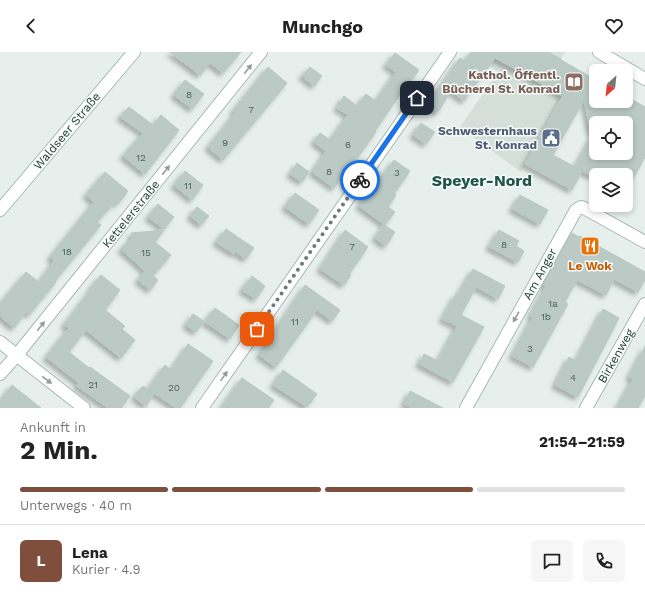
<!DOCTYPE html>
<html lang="de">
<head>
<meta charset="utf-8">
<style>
	:root { --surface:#fff; --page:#f6f6f6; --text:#222; --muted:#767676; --line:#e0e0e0; --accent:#804e3d }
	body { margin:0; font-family:"Work Sans",sans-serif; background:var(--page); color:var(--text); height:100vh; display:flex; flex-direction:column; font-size:15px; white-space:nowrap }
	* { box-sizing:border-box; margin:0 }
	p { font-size:13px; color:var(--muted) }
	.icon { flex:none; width:22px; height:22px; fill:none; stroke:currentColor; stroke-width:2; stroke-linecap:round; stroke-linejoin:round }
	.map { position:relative; height:356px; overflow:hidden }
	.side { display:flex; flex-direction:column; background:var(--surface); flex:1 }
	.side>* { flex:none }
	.needle { width:26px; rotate:207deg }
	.tools { position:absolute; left:589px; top:12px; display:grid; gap:8px }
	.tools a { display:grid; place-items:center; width:44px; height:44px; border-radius:6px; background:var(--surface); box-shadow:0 2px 6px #0003; font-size:20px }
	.pin { position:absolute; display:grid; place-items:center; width:34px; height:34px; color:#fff; margin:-17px; border-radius:8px; box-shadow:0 2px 6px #0006 }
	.courier { position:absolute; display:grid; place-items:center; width:40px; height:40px; margin:-20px; border:3px solid #1a73e8; border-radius:50%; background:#fff; color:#222; box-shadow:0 1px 5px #0007 }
	.head em { font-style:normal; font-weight:700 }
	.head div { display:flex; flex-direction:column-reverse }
	.head { display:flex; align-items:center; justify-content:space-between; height:68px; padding:0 20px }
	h1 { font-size:26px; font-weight:700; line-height:30px }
	.bar { display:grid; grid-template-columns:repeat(4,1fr); gap:6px 4px; align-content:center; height:48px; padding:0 20px }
	.bar i { height:5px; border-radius:3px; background:var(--line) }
	.bar .current { background:var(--accent) }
	.bar p { grid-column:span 4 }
	.line { display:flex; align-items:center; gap:10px; padding:0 20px; border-top:1px solid var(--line) }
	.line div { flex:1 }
	.round { display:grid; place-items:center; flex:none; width:42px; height:42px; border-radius:6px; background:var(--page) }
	header { display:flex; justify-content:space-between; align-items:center; height:52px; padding:0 20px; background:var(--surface); font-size:18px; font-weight:700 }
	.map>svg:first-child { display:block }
</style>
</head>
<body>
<header><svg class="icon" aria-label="back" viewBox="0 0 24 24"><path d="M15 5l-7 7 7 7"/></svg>Munchgo<svg class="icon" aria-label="heart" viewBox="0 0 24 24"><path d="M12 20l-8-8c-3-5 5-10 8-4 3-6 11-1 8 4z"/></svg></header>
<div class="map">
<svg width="645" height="356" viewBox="0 0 645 356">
	<defs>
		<filter id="shadow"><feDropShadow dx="-3.5" dy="3.5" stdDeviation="2" flood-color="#0004"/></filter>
	</defs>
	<rect width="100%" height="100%" fill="#e6efeb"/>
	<!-- built -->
	<path fill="#d4dfda" d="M470,0H565L547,33L563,41L521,120L460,75L498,20Z"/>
	<!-- building -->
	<g fill="#bbcac4" stroke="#b8c9c2" fill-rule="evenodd" filter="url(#shadow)">
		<path d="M170,0H241L223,21L210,11L200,23Z"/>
		<path d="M471,0H548L561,7V8L596,28V49H626V44L645,55V105L626,139V123H590L582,119L572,138L525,112L563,44L495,6L464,49L451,39L438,60L427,53L460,6L465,9ZM584,48L591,81H594L575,115L577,116L553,103ZM596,71H626V101H596Z"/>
		<path d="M395,1L419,18L410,30L409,29L375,79L376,80L358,105L357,104L334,136L312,120L326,99L314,90L320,81L330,88L348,63L337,56L344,44L357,54L366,42L376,49L396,20L386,13Z"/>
		<path d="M268,15L287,31L223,108L208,95L235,61L233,59Z"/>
		<path d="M310,15L322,24L314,34L302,24Z"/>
		<path d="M185,28L204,42L192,57L174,43Z"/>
		<path d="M129,55L153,73L161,63L179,78L145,122L123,104L143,81L120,65Z"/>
		<path d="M421,71L435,80L426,92L413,83Z"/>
		<path d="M394,108L410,119L394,142L396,143L388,155L395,160L385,173L359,154L376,129L378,131Z"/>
		<path d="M297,111L309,120L302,130L290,122Z"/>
		<path d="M185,119L203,133L192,148L174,133Z"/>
		<path d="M105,120L128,139L118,152L115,150L97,170L101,173L55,229L56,230L29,263L26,260L14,276L0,264V252L26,220L39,230L54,209L50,205L94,150L86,143Z"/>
		<path d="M295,141L319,158L309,172L285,155Z"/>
		<path d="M520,143L548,158L540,172L512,157Z"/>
		<path d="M158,152L174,165L164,177L148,165Z"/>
		<path d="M197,155L209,164L201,173L190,164Z"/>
		<path d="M384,173L395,180L386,194L375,186Z"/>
		<path d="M226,177L254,196L246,207L236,200L234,202L216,190Z"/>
		<path d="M164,178L155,190L171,203L153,224L158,228L150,238L138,228L145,219L121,197L132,186L131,181Z"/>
		<path d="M345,178L368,195L349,222L351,223L344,233L320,217Z"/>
		<path d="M499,178L519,189L516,194L524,199L518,210L489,195Z"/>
		<path d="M572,181L579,185L580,184L645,220V228L638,240L614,227L606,243L577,228L565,250L568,252L533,315L512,304L533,265L530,264L546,234L543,232Z"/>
		<path d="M473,217L505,234L498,247L476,235L461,263L484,275L453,330L419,312L424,302L438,309L457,274L442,267L456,242L458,243Z"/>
		<path d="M101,223L120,238L105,258L125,274L122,277L135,288L121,306L86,278L69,300L89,316L90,315L130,344L121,356H108L77,334L79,331L46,305L69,276L64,273L92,236L91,235Z"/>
		<path d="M252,224L265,234L256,247L242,238Z"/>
		<path d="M305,233L340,258L332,269L317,258L276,315L259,303Z"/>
		<path d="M215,256L239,273L230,287L205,270Z"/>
		<path d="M603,257L619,266L578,345L555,333L569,305L576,309Z"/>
		<path d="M193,262L204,269L196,280L186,273Z"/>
		<path d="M188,292L213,309L180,356H176L148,337L165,313L171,318Z"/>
		<path d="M645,294V344L638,356H617L633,327L629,325Z"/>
		<path d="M283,318L317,342L307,355L273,333Z"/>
		<path d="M242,326L274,348L268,356H221Z"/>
		<path d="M12,333L41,356H0V349Z"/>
		<path d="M143,334L154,342L146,354L134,345Z"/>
		<path d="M410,339L443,356H412L404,352Z"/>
	</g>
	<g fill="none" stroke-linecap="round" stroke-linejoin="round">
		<defs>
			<g id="minor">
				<path d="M599,0L645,27"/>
				<path d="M0,290L84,356"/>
				<path d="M0,322L16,304L261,0"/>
				<path d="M202,356L450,0"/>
				<path d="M466,356L576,158L581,155L584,156L645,190"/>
				<path d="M586,356L645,252"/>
			</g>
			<path id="secondary" d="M0,158L134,0"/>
		</defs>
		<!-- minor casing -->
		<use href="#minor" stroke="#a8b8b2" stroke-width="14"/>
		<!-- secondary casing -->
		<use href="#secondary" stroke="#a4bbb3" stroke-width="14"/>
		<!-- minor -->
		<use href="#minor" stroke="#fff" stroke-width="12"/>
		<!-- secondary -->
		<use href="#secondary" stroke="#fff" stroke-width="12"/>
	</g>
	<!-- one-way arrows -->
	<defs><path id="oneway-solid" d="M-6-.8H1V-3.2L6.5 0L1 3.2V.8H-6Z"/></defs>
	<g fill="#92a09c">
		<use href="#oneway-solid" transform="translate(248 17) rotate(-51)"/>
		<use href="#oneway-solid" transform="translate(166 118) rotate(-51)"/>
		<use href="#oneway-solid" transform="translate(516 265) rotate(119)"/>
		<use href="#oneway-solid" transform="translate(41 274) rotate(-51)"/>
		<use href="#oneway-solid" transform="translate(224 324) rotate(-55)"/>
		<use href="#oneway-solid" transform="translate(47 328) rotate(38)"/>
	</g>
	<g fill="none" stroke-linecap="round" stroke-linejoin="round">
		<!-- done -->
		<path stroke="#687f78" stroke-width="4" stroke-dasharray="0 7.2" d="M257,277L360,128"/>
		<!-- route -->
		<path stroke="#1a73e8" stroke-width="5" d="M360,128L417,46"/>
	</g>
	<!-- icons -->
	<defs>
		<symbol id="library-square" viewBox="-11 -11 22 22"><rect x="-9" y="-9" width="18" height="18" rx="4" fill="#8d6e63" stroke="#f7fbf9"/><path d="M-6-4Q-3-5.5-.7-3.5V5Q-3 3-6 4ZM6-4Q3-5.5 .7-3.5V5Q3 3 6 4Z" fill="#fff"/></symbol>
		<symbol id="civic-square" viewBox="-11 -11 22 22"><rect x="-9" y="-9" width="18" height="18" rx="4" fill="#5c6f8a" stroke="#f7fbf9"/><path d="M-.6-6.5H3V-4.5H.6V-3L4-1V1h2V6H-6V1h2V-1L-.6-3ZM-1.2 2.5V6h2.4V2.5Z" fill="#fff"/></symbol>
		<symbol id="restaurant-square" viewBox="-11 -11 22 22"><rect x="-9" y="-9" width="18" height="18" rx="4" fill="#e8710a" stroke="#f7fbf9"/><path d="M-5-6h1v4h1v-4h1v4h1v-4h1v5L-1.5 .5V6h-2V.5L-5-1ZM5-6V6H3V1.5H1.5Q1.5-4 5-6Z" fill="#fff"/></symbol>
	</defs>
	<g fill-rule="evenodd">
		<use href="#library-square" x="563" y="19" width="22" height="22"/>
		<use href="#civic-square" x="540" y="75" width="22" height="22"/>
		<use href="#restaurant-square" x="579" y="183" width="22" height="22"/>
	</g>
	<g text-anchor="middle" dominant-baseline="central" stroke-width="3" stroke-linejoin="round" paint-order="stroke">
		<!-- number labels -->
		<g font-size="10" fill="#4a645c">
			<text x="189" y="42">8</text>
			<text x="251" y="57">7</text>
			<text x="225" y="90">9</text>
			<text x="348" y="92">6</text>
			<text x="141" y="105">12</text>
			<text x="329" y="119">8</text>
			<text x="397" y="120">3</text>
			<text x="188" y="133">11</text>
			<text x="504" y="192">8</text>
			<text x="352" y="194">7</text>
			<text x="67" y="199">18</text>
			<text x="146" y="200">15</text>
			<text x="553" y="251">1a</text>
			<text x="546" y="264">1b</text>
			<text x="295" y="269">11</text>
			<text x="530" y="296">3</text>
			<text x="573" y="325">4</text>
			<text x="93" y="332">21</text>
			<text x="174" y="335">20</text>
		</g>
		<!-- education labels -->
		<g font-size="12" font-weight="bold" fill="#785e54" stroke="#f7fbf9" text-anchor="end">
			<text x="560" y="23">Kathol. Öffentl.<tspan x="560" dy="14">Bücherei St. Konrad</tspan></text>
		</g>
		<!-- street labels -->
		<g font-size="12" fill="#24423a" stroke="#f7fbf9">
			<text transform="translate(67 79) rotate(-50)">Waldseer Straße</text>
			<text transform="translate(131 162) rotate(-51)">Kettelerstraße</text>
			<text transform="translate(540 222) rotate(-61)">Am Anger</text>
			<text transform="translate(616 304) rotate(-60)">Birkenweg</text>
		</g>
		<!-- service labels -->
		<g font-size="12" font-weight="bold" fill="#4e5e75" stroke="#f7fbf9" text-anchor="end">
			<text x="537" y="79">Schwesternhaus<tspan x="537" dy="14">St. Konrad</tspan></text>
		</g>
		<!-- food labels -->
		<g font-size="12" font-weight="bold" fill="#c56008" stroke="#f7fbf9">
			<text x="590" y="214">Le Wok</text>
		</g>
		<!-- district labels -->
		<g font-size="16" font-weight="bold" fill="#1f5548" stroke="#f7fbf9">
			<text x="482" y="128">Speyer-Nord</text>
		</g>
	</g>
</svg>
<div class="tools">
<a><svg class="needle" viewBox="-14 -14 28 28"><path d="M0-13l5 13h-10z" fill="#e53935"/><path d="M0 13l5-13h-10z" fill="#767676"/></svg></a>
<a><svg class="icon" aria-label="locate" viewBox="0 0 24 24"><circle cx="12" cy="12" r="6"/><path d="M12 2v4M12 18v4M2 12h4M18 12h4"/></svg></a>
<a><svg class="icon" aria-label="layers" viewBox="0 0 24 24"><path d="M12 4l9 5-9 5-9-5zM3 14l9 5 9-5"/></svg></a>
</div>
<div class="pin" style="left:257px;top:277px;background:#ea580c"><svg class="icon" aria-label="bag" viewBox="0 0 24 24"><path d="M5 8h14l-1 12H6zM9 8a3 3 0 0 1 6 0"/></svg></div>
<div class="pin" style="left:417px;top:46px;background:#1f2937"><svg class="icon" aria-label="home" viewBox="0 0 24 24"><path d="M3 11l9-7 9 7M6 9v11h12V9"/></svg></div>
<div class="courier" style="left:360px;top:128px"><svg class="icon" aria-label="bike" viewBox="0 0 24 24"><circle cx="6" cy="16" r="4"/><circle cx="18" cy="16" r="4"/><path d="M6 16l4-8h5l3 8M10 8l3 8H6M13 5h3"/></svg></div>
</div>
<section class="side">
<div class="head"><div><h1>2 Min.</h1><p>Ankunft in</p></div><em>21:54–21:59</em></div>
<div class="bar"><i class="current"></i><i class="current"></i><i class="current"></i><i></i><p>Unterwegs · 40 m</p></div>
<div class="line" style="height:72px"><b class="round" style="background:var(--accent);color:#fff">L</b><div><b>Lena</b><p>Kurier · 4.9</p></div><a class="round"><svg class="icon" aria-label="chat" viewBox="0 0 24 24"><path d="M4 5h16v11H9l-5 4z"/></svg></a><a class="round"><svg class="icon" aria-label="phone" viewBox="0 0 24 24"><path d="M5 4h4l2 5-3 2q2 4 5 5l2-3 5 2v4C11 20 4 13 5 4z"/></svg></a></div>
</section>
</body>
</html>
